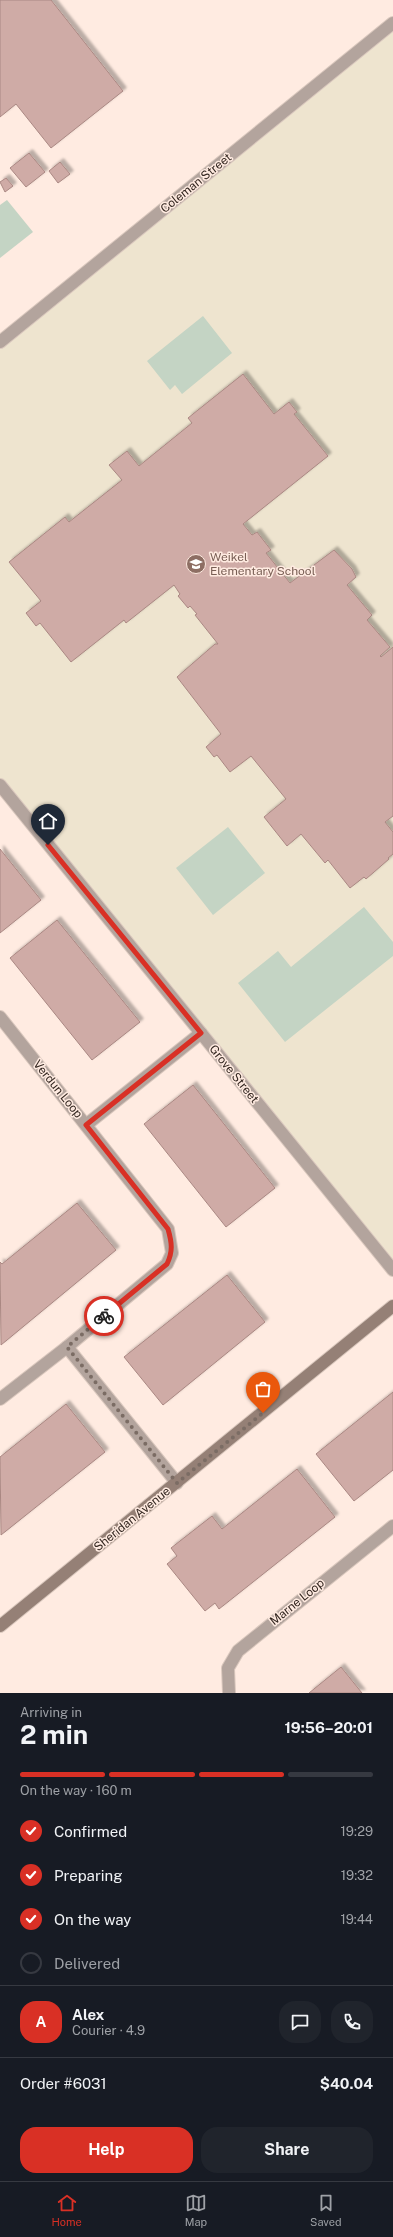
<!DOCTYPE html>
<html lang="en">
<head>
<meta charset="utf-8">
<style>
	:root { --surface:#171b24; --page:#20242c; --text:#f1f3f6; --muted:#9ea1a6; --line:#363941; --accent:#d93025 }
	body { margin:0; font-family:"Public Sans",sans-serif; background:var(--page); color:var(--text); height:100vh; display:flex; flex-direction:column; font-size:15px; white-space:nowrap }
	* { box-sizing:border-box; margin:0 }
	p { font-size:13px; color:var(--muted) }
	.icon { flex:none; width:22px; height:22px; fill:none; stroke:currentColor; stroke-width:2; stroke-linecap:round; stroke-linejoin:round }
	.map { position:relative; height:1693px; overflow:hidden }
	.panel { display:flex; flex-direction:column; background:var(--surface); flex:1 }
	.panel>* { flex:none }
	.pin { position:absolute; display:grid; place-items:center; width:34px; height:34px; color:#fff; margin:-41px -17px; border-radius:50% 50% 50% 0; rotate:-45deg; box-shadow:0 0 4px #0007 }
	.pin .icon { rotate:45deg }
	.courier { position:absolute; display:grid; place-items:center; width:40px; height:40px; margin:-20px; border:3px solid #d93025; border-radius:50%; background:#fff; color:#222; box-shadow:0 1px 5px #0007 }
	.overview em { font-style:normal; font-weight:700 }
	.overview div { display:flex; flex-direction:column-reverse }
	.overview { display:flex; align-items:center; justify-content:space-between; height:68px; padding:0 20px }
	h1 { font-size:26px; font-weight:700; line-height:30px }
	.bar { display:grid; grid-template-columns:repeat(4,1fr); gap:6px 4px; align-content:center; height:48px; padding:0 20px }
	.bar i { height:5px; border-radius:3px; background:var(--line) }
	.bar .selected { background:var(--accent) }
	.bar p { grid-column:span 4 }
	.line { display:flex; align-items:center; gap:10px; padding:0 20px; border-top:1px solid var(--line) }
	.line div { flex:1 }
	.round { display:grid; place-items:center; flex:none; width:42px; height:42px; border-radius:16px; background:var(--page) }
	ol { padding:0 20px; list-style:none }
	li { display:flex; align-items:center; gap:12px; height:44px }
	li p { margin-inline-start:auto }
	li .icon { padding:4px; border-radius:50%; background:var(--accent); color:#fff; stroke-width:4 }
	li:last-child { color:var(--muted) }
	li i { width:22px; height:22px; border:2px solid var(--line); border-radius:50% }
	.button { display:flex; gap:8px; margin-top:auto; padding:8px 20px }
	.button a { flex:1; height:46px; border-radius:16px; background:var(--accent); color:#fff; font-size:16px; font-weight:700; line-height:46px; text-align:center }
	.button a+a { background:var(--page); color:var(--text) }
	.tabs { display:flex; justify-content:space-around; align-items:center; height:56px; border-top:1px solid var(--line); background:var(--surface); font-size:11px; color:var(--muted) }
	.tabs a { display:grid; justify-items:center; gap:2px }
	.tabs .selected { color:var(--accent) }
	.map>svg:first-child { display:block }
</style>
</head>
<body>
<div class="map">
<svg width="393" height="1693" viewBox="0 0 393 1693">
	<defs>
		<filter id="shadow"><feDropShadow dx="3.5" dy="-3.5" stdDeviation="1" flood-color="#0004"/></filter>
	</defs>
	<rect width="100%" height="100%" fill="#ffebe1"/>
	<!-- education -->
	<path fill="#eee4cf" d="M393,24V1270L0,785V343Z"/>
	<!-- green -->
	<g fill="#c4d4c4">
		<path d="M7,200L33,232L0,258V205Z"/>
		<path d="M203,316L232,353L182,394L175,385L170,390L147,361Z"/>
		<path d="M228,827L265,873L213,915L176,868Z"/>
		<path d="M364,907L393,942V956L285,1042L238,983L278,951L291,967Z"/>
	</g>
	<!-- building -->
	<g fill="#cfaba6" stroke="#aa8883" filter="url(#shadow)">
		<path d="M0,0H51L123,91L51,148L16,104L0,117Z"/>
		<path d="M29,153L45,172L26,187L10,168Z"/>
		<path d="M60,162L70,174L58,183L49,171Z"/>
		<path d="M6,178L13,186L5,192L0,182Z"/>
		<path d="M243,374L274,414L289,402L297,412L294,414L328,456L243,524L252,535L257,532L271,550L266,553L290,583L334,550L352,569L356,577L347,585L372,615L367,620L390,647L380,656L381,657L393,647V816L385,822L393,832V854L388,858L389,859L366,879L364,877L350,888L328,860L325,863L301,834L287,846L264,817L286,799L251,756L230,772L217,755L214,757L206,747L221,734L177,677L215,644H218L195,615L197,614L190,606L188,608L178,596L180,594L174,585L126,623L124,620L71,662L40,623L36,626L26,613L41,601L9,562L65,517L69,522L122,480L109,465L127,451L139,466L192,423L188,418Z"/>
		<path d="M0,849L41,900L0,933Z"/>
		<path d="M57,920L140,1022L92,1060L10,958Z"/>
		<path d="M193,1085L275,1188L226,1227L144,1124Z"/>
		<path d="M77,1203L116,1250L1,1345L0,1262L2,1264Z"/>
		<path d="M227,1275L265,1322L163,1405L124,1357Z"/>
		<path d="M393,1392V1470L354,1501L316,1454Z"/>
		<path d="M66,1404L105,1452L1,1535L0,1457Z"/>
		<path d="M297,1469L335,1517L219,1609L215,1603L205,1611L167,1564L177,1556L171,1548L212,1516L222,1529Z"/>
		<path d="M341,1667L362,1693H309Z"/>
	</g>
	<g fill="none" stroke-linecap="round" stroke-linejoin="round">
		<defs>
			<g id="street">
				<path d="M0,342L393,23"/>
				<path d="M0,785L393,1270"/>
				<path d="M0,1017L168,1229L172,1253L167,1264L67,1347L0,1399"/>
				<path d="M86,1125L201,1033"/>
				<path d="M67,1347L177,1483"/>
				<path d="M229,1693L228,1668L238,1651L393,1526"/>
			</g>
			<path id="secondary" d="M0,1626L393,1306"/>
		</defs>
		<!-- street casing -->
		<use href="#street" stroke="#dac8be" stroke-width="14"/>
		<!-- secondary casing -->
		<use href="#secondary" stroke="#dac8be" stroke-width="14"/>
		<!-- street -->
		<use href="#street" stroke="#b3a49d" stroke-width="12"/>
		<!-- secondary -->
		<use href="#secondary" stroke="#958076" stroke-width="12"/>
	</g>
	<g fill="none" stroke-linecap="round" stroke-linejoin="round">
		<!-- done -->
		<path stroke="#7b6c64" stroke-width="4" stroke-dasharray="0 7.2" d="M104,1316L67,1347L177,1483L263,1413"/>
		<!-- route -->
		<path stroke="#d93025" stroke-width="5" d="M48,845L201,1033L86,1125L168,1229C172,1243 173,1251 167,1264L104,1316"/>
	</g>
	<!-- icons -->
	<defs>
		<symbol id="school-disc" viewBox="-11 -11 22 22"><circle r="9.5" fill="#8d6e63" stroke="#ffebe1"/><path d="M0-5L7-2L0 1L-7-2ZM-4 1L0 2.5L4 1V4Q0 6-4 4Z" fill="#fff"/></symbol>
	</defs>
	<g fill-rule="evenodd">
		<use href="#school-disc" x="185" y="553" width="22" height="22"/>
	</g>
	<g text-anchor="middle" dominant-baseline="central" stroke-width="3" stroke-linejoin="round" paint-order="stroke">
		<!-- street labels -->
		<g font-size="12" fill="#342721" stroke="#ffebe1">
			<text transform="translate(196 183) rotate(-39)">Coleman Street</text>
			<text transform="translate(234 1074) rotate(51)">Grove Street</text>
			<text transform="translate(58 1089) rotate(51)">Verdun Loop</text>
			<text transform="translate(132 1519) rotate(-39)">Sheridan Avenue</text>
			<text transform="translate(297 1602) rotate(-39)">Marne Loop</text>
		</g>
		<!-- education labels -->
		<g font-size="12" fill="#785e54" stroke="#ffebe1" text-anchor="start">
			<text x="210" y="557">Weikel<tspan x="210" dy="14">Elementary School</tspan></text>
		</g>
	</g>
</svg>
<div class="pin" style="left:263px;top:1413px;background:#ea580c"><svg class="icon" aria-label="bag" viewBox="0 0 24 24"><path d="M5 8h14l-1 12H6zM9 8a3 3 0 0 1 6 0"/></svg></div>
<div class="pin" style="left:48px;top:845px;background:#1f2937"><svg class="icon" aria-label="home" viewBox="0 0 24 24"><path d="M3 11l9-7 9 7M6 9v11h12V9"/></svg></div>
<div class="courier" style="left:104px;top:1316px"><svg class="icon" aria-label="bike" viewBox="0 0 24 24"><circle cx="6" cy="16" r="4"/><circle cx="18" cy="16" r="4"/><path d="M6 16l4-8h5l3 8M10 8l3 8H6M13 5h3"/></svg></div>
</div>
<section class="panel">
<div class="overview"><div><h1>2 min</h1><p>Arriving in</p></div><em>19:56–20:01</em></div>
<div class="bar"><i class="selected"></i><i class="selected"></i><i class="selected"></i><i></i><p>On the way · 160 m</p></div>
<ol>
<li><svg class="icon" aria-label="check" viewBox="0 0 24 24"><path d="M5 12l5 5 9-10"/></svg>Confirmed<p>19:29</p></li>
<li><svg class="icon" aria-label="check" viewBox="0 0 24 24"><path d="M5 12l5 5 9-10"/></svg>Preparing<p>19:32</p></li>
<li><svg class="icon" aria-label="check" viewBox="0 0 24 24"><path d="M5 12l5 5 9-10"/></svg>On the way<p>19:44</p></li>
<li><i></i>Delivered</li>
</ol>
<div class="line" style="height:72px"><b class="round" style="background:var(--accent);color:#fff">A</b><div><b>Alex</b><p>Courier · 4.9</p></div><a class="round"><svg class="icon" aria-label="chat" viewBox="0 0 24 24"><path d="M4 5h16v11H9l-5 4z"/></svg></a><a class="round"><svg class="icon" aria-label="phone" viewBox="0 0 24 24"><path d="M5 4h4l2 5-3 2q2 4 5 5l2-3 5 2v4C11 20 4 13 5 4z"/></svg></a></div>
<div class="line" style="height:52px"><div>Order #6031</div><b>$40.04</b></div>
<div class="button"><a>Help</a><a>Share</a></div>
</section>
<nav class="tabs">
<a class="selected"><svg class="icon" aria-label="home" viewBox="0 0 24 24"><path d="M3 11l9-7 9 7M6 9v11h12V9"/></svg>Home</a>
<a><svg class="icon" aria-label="map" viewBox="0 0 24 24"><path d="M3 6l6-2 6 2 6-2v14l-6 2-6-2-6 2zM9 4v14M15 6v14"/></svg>Map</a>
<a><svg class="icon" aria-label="saved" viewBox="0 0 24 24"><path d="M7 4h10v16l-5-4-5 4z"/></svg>Saved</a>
</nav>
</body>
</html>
